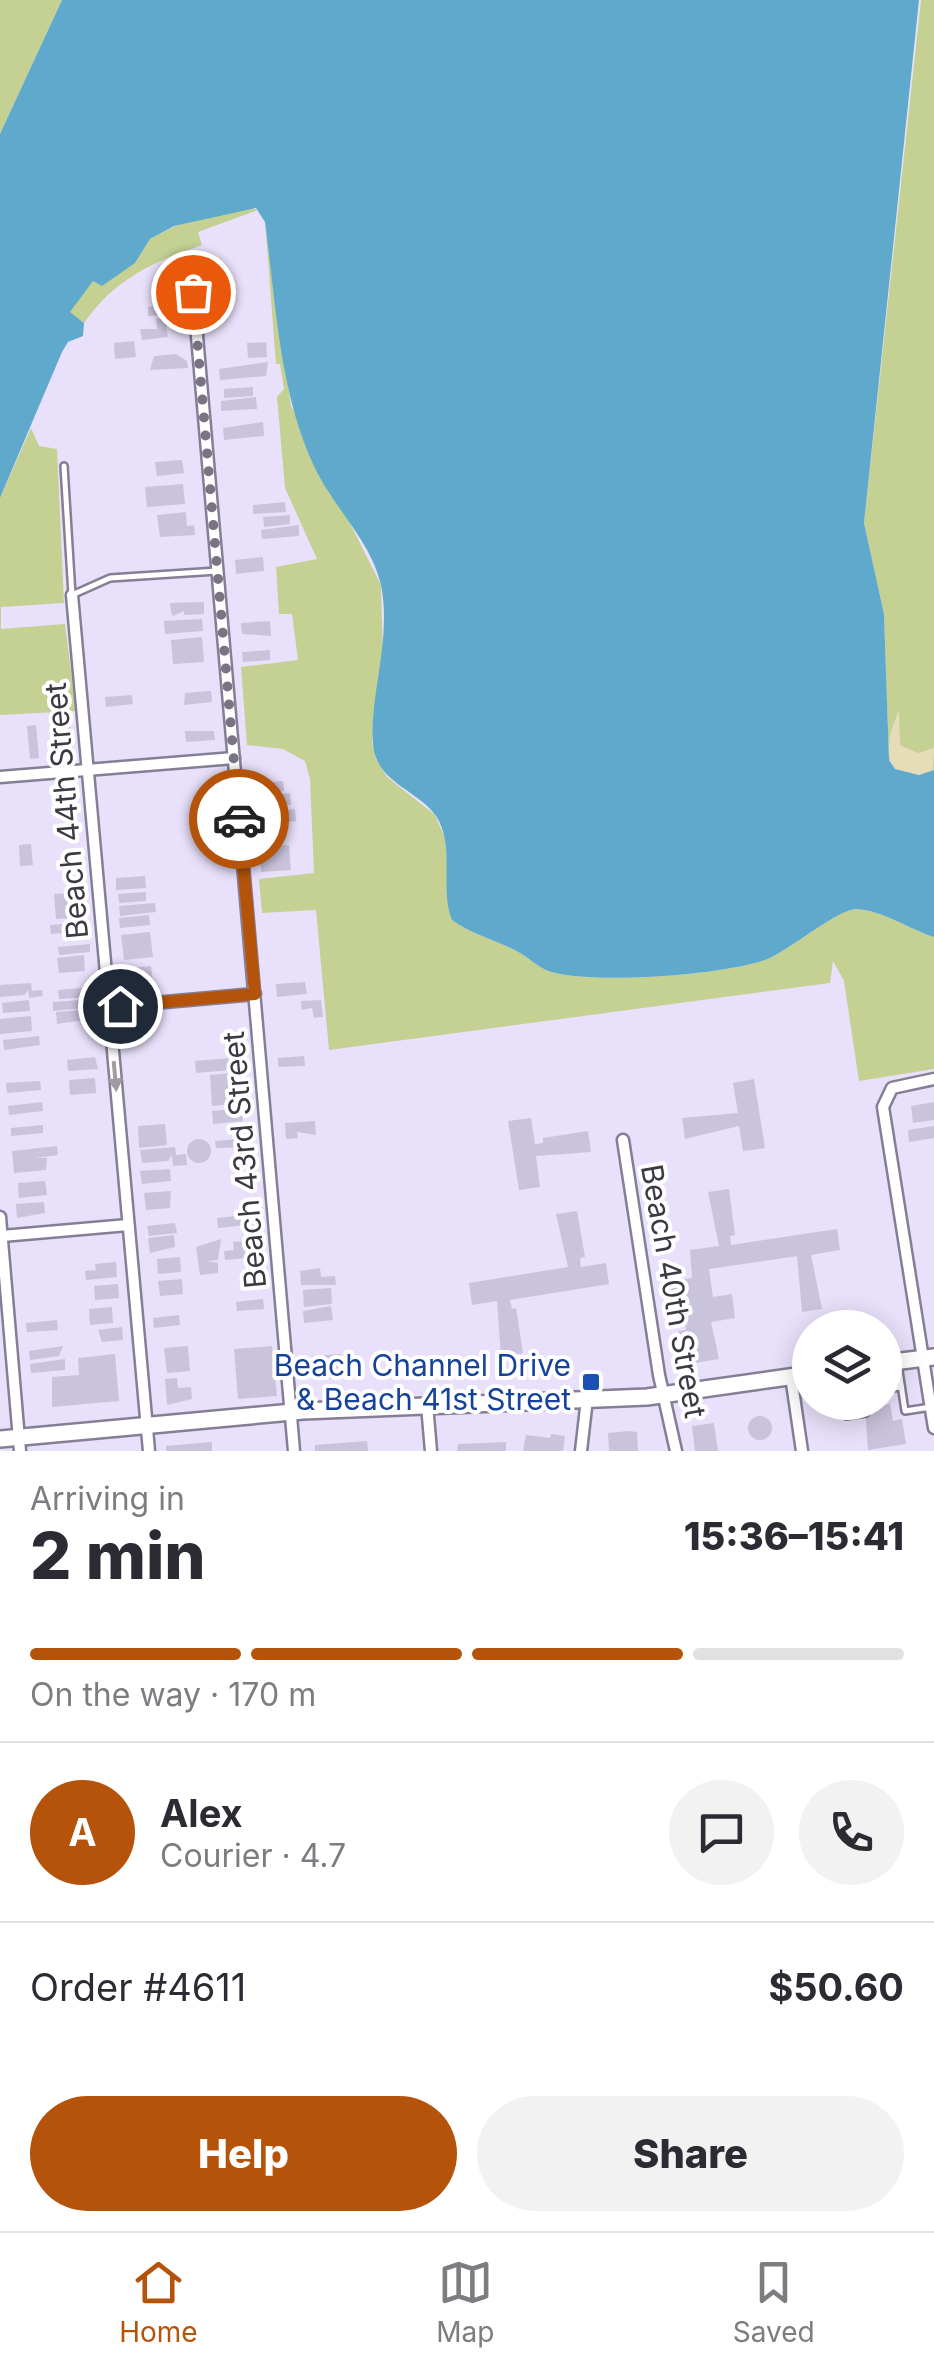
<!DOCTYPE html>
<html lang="en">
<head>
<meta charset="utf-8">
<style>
	:root { --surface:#fff; --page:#f2f2f3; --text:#2b2b33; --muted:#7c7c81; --line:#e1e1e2; --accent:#b45309 }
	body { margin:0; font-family:Inter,sans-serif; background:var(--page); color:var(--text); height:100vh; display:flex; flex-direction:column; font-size:38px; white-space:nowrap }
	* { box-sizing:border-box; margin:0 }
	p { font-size:32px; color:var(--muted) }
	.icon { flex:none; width:55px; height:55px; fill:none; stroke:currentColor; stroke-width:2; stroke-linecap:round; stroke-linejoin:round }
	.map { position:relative; height:1451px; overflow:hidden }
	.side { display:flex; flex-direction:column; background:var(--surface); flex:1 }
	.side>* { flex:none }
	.buttons { position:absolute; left:792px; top:1310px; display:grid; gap:20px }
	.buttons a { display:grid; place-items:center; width:110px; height:110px; border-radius:50%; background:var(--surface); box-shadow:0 5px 25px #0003; font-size:50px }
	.pin { position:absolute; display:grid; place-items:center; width:85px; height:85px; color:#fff; margin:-42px; border:5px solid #fff; border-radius:50%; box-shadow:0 2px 10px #0007 }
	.courier { position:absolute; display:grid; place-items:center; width:100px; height:100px; margin:-50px; border:8px solid #b45309; border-radius:50%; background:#fff; color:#222; box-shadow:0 2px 12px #0007 }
	.headline em { font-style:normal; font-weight:800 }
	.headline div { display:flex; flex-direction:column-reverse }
	.headline { display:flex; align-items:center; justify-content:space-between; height:170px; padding:0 30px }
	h1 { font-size:65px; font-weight:800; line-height:75px }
	.bar { display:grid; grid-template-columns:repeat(4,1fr); gap:15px 10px; align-content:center; height:120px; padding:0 30px }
	.bar i { height:12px; border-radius:8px; background:var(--line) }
	.bar .active { background:var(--accent) }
	.bar p { grid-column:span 4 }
	.line { display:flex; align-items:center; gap:25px; padding:0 30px; border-top:2px solid var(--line) }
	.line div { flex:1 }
	.round { display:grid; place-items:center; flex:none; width:105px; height:105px; border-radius:52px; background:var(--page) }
	.cta { display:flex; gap:20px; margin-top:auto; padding:20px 30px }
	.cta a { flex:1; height:115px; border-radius:60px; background:var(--accent); color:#fff; font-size:40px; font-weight:800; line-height:115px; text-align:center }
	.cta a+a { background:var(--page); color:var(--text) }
	.dock { display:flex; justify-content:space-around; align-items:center; height:140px; border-top:2px solid var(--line); background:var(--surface); font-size:28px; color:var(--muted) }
	.dock a { display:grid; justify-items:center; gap:5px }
	.dock .active { color:var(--accent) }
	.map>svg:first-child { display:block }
</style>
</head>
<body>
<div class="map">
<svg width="934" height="1451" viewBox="0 0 934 1451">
	<rect width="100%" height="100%" fill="#e9e1fb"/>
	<!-- green -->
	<g fill="#c4d193">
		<path d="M0,0H62L0,134Z"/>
		<path d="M921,0H934V770L889,760L884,614L864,523Z"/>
		<path d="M245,207L258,210L198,232L202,245C152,262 115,279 84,323L69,312L93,280L135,263L150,239L175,226Z"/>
		<path d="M265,221L291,406L381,585L383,661L372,742L376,759L387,777L435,815L445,838L452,920C474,936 498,940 520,953C529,958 537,966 546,970C584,986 735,975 772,957C792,947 840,909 856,909C882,910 909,929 934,937V1069L859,1081L844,981L833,961L830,983L329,1050L316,910L262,913L259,879L314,873L310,779L305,761L283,749L247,745L241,667L298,660L292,614H279L276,567L317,559L285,488L277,397L284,389L280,364H276Z"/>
		<path d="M31,428L39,446L57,449L64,603L1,607V629L65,624L76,711L0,715V498Z"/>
	</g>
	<!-- sand -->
	<path fill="#e6dcb7" d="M899,710L900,745L918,753L934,748L933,771L919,775L894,769C883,749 891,730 899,710Z"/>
	<!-- water -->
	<path fill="#5faacc" d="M62,0H919L864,523L884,614L889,760L895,769L919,775L934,770V937C909,929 882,910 856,909C840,909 792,947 772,957C735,975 584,986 546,970C537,966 529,958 520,953C498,940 474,936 452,920C439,888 456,847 436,816C417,789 376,783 373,744C369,696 392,640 381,585C371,541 333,507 314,466C279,391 276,303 265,222L256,208L174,226L150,239L135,263L102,286L93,281L70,312L84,323L83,336L68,342L62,352L0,498V134Z"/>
	<!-- building -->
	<g fill="#cac3dc">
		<path d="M177,304L178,314L148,316V307Z"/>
		<path d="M178,316L179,325L166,326L168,337L142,340L140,329H157L156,319Z"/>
		<path d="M134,341L136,357L115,359L114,343Z"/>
		<path d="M266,342L267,357L248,358L247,343Z"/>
		<path d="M176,354L187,361L188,368L150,370L154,356Z"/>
		<path d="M268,362L266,376L220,380L219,369Z"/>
		<path d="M253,387V396L224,398V389Z"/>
		<path d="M256,397L257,409L221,411V401Z"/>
		<path d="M263,422L264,436L224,440L223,428Z"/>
		<path d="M182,460L184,473L157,476L155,462Z"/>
		<path d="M183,484L185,504L147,507L145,487Z"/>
		<path d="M285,502L286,512L253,514V505Z"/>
		<path d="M186,512L187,526L194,525L195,535L160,537L157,515Z"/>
		<path d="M290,515V524L264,527L263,517Z"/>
		<path d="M299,525V536L262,539L261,530Z"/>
		<path d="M263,557L264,571L236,574L235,560Z"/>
		<path d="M204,602V614L184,615V611L173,616L171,612L170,603Z"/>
		<path d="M202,619L203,631L165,634L164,621Z"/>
		<path d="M270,621L271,636L242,634L241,623Z"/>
		<path d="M202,637L204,662L173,664L171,640Z"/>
		<path d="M270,650V660L243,662L242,652Z"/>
		<path d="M211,691L212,702L184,705L185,693Z"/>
		<path d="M132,695L133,704L106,707L105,697Z"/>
		<path d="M60,724L71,727L74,755H63Z"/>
		<path d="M36,725L39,758L30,759L27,726Z"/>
		<path d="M185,731H214L215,740L186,742Z"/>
		<path d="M283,781L284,791L257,793L256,783Z"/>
		<path d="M290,793L291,805H255L256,796Z"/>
		<path d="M295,809L296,821L262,825L261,812Z"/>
		<path d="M285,828L286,839L262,841L261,830Z"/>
		<path d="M31,844L33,865L20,866L19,845Z"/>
		<path d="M289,845L291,870L261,872L259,847Z"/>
		<path d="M145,876L146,888L116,890V878Z"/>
		<path d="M83,892L85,917L56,919L54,894Z"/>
		<path d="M146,892V901L119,903L118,894Z"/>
		<path d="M155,903L156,912L120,916L119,906Z"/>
		<path d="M149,915L150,925L120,928L119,918Z"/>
		<path d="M87,922L88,931L51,934L50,925Z"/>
		<path d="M150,932L153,957L124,960L121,935Z"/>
		<path d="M90,944V952L59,955L58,947Z"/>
		<path d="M84,955L85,971L59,973L57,958Z"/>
		<path d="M151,966L154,991L124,994L122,969Z"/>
		<path d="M305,982L307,994L277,997L276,984Z"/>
		<path d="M31,983L32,991L42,990L43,996L29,998L28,990L25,995L0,997V985Z"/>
		<path d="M93,987V997L59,999L58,990Z"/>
		<path d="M93,999L94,1007L53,1011V1002Z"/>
		<path d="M29,1000L30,1011L3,1013L2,1003Z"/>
		<path d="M321,1000L323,1017L314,1018L312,1008L302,1010L301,1001Z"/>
		<path d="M94,1009L98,1018L57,1024L56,1012Z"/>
		<path d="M31,1016L32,1031L0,1034V1019Z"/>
		<path d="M39,1036L40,1045L4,1050L3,1040Z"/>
		<path d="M304,1056L305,1066L278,1067V1058Z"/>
		<path d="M95,1057L98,1069L68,1071L67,1060Z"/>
		<path d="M242,1057L243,1069L196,1073L195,1061Z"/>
		<path d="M243,1072L245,1103L212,1106L210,1075Z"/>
		<path d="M95,1078L96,1093L70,1095L69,1080Z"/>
		<path d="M754,1079L765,1148L743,1151L739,1126L685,1139L682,1118L738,1113L733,1083Z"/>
		<path d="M40,1081L41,1090L7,1093L6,1083Z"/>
		<path d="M42,1102L43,1111L9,1115L8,1106Z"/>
		<path d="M934,1102V1120L913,1123L911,1106Z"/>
		<path d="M241,1108L243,1121L213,1124L212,1111Z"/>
		<path d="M531,1118L535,1144L543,1143V1138L588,1131L591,1152L536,1156L540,1187L519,1190L508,1121Z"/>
		<path d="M315,1121L316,1135L297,1132L298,1138L286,1139L285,1123Z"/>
		<path d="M165,1124L167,1145L139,1148L138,1126Z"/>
		<path d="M43,1125V1133L11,1136V1128Z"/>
		<path d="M934,1126V1138L909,1142L908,1130Z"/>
		<path d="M249,1138L250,1147L216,1148L215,1141Z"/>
		<circle cx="199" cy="1151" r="12"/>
		<path d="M57,1146L58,1155L35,1158H47L46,1170L14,1173L12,1151Z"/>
		<path d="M175,1147L176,1155L186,1154L187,1165L173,1166L172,1155L168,1161L142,1163L140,1150Z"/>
		<path d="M170,1169L171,1181L142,1184L140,1171Z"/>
		<path d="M45,1181L47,1195L19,1198L18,1183Z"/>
		<path d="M729,1189L735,1235L730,1236L731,1245L837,1229L840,1250L811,1255L822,1309L802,1312L797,1256L709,1269L713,1297L732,1294L735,1318L711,1322L719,1359L683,1365L678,1331L686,1330L685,1324L682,1309L674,1310L670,1281L692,1278L690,1250L719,1246L708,1192Z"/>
		<path d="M171,1191L170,1208L146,1210L144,1193Z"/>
		<path d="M44,1202L45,1213L17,1218L16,1204Z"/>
		<path d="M577,1211L585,1257L580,1258L581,1267L606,1263L609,1284L510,1300L512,1309L516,1308L523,1353L501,1357L497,1301L472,1305L469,1283L568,1267L556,1214Z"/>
		<path d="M255,1214L256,1224L218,1228L217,1218Z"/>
		<path d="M175,1223L177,1233L149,1236L147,1226Z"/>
		<path d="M174,1235L175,1247L150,1253L148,1238Z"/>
		<path d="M221,1239L218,1260L206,1261L218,1263V1273L200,1275L196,1247Z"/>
		<path d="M258,1240L259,1257L225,1260L224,1251L234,1250L233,1242Z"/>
		<path d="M180,1257L181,1272L158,1274L157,1259Z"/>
		<path d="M116,1262L117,1277L86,1280L85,1271L96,1270L95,1264Z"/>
		<path d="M320,1268L321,1277L335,1276L336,1285H301L300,1271Z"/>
		<path d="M182,1279L183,1294L160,1296L158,1281Z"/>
		<path d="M118,1284L119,1298L95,1300L94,1286Z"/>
		<path d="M331,1288L332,1304L304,1307L303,1290Z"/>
		<path d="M263,1299L264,1309L237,1311L236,1302Z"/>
		<path d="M331,1306L333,1320L304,1323L303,1311Z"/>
		<path d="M112,1307L113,1323L90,1325L89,1309Z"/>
		<path d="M179,1315L180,1325L154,1328L153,1318Z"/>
		<path d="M57,1320L58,1330L27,1332L26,1323Z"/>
		<path d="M122,1327L123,1340L102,1342L98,1330Z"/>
		<path d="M63,1346L59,1356L30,1360L29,1351Z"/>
		<path d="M188,1346L190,1371L167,1373L164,1348Z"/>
		<path d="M272,1346L277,1396L238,1399L234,1349Z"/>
		<path d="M115,1354L119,1401L52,1407V1377L79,1375L78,1358Z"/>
		<path d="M341,1354L347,1368L342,1369V1378L314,1380L312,1356Z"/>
		<path d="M65,1359V1370L31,1373L30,1364Z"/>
		<path d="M177,1378L178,1388L191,1387L192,1399L167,1405L165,1379Z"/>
		<path d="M890,1404L893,1421L902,1419L906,1444L868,1450L865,1408Z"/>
		<circle cx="760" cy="1428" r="12"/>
		<path d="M714,1423L718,1451H695L692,1426Z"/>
		<path d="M629,1431L637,1432L638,1451H609L608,1433Z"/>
		<path d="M551,1434L565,1436L563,1451H523L526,1435L550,1438Z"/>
		<path d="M367,1441L368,1451H315V1445Z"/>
		<path d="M212,1442V1451H166V1446Z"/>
		<path d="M506,1442V1451H457L458,1444Z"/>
	</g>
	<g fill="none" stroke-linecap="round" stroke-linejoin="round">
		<defs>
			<g id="lane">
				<path d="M64,466L72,595L110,578L217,571"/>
				<path d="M898,1364L905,1411L931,1407"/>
				<path d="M885,1389L901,1387"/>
				<path d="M843,1402L846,1416L866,1413"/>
			</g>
			<g id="street">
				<path d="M191,267L294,1451"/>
				<path d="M72,595L149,1451"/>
				<path d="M0,777L234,758"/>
				<path d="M109,1007L255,994"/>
				<path d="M934,1079L892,1088L883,1107L934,1428"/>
				<path d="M623,1140L659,1375L676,1451"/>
				<path d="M0,1217L20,1451"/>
				<path d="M2,1236L128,1225"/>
				<path d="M791,1376L802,1451"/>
				<path d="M427,1405L431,1451"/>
				<path d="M581,1451L587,1399"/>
			</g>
			<g id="primary">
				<path d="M885,1363L934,1357"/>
				<path d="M0,1439L303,1411L647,1397L810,1374"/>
			</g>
		</defs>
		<!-- lane casing -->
		<use href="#lane" stroke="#857e95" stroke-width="10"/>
		<!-- street casing -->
		<use href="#street" stroke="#857e95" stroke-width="15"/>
		<!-- primary casing -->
		<use href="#primary" stroke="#857e95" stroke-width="20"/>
		<!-- lane -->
		<use href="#lane" stroke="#fff" stroke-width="5"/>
		<!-- street -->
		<use href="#street" stroke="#fff" stroke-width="10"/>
		<!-- primary -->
		<use href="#primary" stroke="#fff" stroke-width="15"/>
	</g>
	<!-- one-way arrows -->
	<defs><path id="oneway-solid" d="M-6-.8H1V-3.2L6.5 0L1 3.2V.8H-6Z" transform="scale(2.5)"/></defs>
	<use fill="#9e9ca1" href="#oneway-solid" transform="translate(115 1076) rotate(85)"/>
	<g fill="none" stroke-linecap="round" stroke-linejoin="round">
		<!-- done -->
		<path stroke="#797483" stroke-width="10" stroke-dasharray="0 18" d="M193,292L239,819"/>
		<!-- route -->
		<path stroke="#b45309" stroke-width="12" d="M120,1006L255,994L239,819"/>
	</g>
	<!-- markers -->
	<rect fill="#1a4fb4" stroke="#fff" stroke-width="4" x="581" y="1372" width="20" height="20" rx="5"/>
	<g text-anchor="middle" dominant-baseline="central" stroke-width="8" stroke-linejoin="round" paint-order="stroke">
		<!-- street labels -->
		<g font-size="30" fill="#3c3943" stroke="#fff">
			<text transform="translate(66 811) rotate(-95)">Beach 44th Street</text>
			<text transform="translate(244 1160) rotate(-95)">Beach 43rd Street</text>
			<text transform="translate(674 1291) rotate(80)">Beach 40th Street</text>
		</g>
		<!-- transit labels -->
		<g font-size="30" fill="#164399" stroke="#fff" text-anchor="end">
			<text x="571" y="1365">Beach Channel Drive<tspan x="571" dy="34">&amp; Beach 41st Street</tspan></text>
		</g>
	</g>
</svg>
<div class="buttons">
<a><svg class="icon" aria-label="layers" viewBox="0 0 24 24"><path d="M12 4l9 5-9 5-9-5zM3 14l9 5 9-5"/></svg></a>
</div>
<div class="pin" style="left:193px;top:292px;background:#ea580c"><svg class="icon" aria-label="bag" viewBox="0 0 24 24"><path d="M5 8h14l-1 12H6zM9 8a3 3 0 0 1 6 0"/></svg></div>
<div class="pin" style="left:120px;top:1006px;background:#1f2937"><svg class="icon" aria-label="home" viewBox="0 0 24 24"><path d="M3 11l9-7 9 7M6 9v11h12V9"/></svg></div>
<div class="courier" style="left:239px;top:819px"><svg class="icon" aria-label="car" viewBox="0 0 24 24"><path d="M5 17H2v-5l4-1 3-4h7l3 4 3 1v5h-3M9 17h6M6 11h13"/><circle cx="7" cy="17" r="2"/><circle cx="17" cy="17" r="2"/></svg></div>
</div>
<section class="side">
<div class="headline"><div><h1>2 min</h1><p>Arriving in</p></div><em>15:36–15:41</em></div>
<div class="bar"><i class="active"></i><i class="active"></i><i class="active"></i><i></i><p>On the way · 170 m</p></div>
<div class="line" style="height:180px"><b class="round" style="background:var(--accent);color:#fff">A</b><div><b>Alex</b><p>Courier · 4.7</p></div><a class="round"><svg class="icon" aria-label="chat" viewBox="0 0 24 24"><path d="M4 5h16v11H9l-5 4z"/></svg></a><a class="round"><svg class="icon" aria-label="phone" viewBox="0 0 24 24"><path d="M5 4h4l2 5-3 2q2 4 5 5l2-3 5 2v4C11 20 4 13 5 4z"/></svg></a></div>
<div class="line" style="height:130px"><div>Order #4611</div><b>$50.60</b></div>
<div class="cta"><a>Help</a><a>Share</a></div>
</section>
<nav class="dock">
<a class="active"><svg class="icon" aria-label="home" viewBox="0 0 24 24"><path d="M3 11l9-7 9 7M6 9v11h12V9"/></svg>Home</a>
<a><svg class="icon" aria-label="map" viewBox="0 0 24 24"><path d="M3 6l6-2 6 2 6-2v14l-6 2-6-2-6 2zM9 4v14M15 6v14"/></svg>Map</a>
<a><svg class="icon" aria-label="saved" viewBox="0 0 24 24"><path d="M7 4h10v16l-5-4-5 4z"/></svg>Saved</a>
</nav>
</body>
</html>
